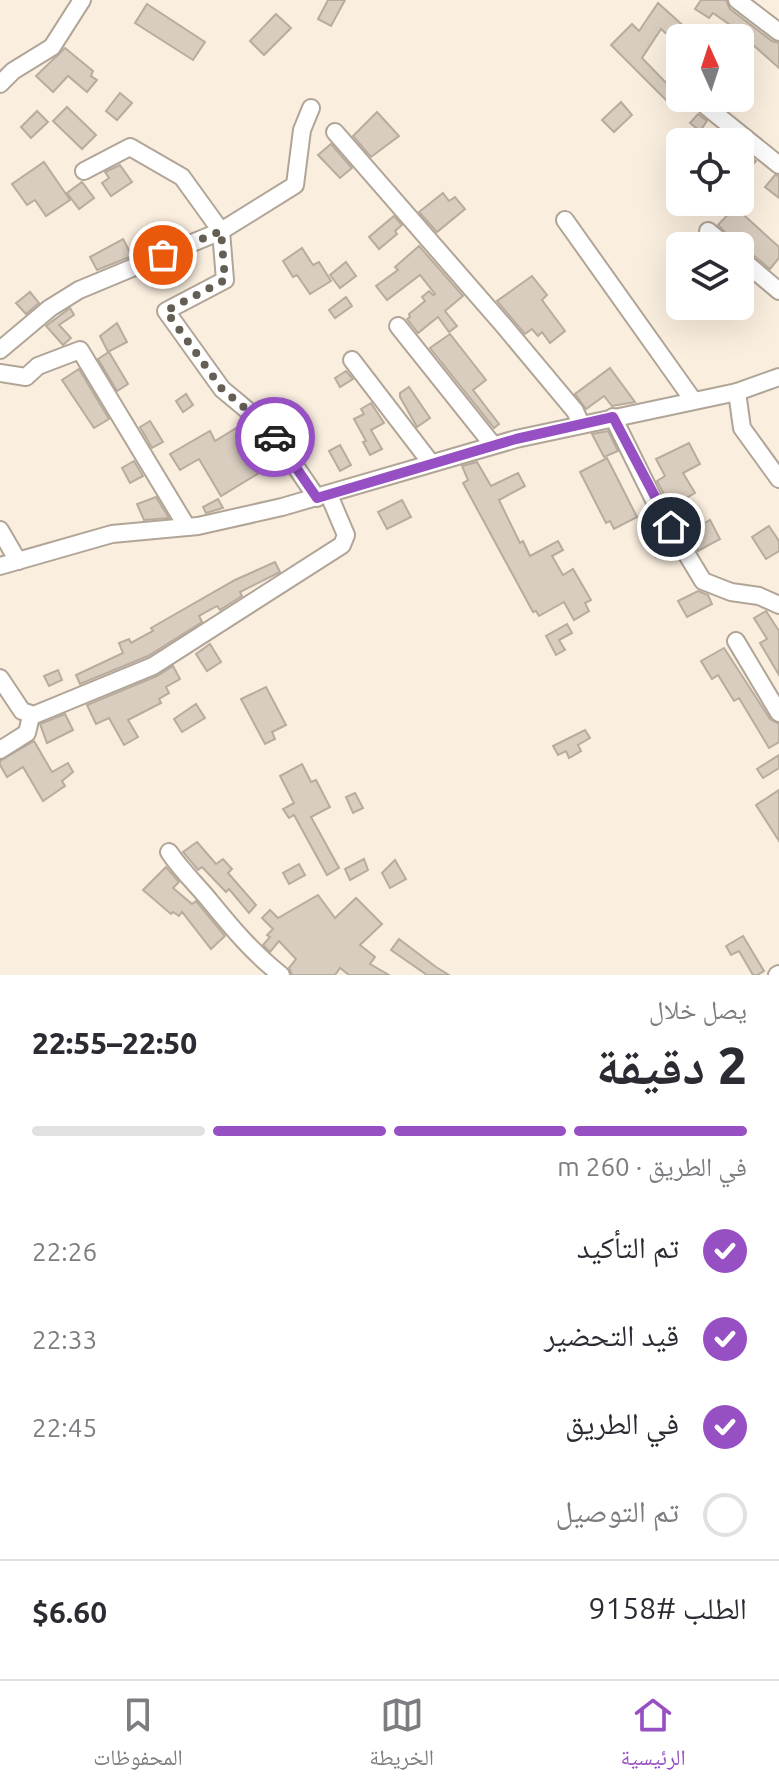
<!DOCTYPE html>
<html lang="ar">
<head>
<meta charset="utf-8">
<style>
	:root { --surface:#fff; --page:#f2f2f3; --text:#2b2b33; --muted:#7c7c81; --line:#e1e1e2; --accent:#9750c4 }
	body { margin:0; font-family:Ubuntu,"Noto Naskh Arabic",sans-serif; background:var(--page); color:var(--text); direction:rtl; height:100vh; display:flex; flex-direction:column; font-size:30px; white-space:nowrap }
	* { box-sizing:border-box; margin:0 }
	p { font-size:26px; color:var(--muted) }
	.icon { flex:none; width:44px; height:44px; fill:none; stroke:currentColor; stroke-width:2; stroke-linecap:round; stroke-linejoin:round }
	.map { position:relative; height:975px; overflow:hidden; direction:ltr }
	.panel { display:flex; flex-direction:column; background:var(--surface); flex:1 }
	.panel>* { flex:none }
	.needle { width:52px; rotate:357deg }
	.fabs { position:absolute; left:666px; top:24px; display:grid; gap:16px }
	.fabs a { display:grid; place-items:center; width:88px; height:88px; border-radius:12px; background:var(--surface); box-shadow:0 8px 32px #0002; font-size:40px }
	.pin { position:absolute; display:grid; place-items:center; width:68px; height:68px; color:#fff; margin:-34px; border:4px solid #fff; border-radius:50%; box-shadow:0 2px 8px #0007 }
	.courier { position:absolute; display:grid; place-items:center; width:80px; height:80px; margin:-40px; border:6px solid #9750c4; border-radius:50%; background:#fff; color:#222; box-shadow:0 2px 10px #0007 }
	.headline em { font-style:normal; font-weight:800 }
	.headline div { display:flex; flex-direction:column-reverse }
	.headline { display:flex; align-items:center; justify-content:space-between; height:136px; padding:0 32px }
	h1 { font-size:52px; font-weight:800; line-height:60px }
	.bar { display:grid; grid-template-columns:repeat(4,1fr); gap:12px 8px; align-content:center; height:96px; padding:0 32px }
	.bar i { height:10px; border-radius:6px; background:var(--line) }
	.bar .active { background:var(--accent) }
	.bar p { grid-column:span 4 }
	.line { display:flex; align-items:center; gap:20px; padding:0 32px; border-top:2px solid var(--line) }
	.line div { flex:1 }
	ol { padding:0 32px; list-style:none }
	li { display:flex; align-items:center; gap:24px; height:88px }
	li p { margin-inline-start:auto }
	li .icon { padding:8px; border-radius:50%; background:var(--accent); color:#fff; stroke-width:4 }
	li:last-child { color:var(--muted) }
	li i { width:44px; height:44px; border:4px solid var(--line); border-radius:50% }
	.tabs { display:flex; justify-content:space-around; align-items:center; height:112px; border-top:2px solid var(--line); background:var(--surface); font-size:22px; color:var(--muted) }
	.tabs a { display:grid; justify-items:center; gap:4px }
	.tabs .active { color:var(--accent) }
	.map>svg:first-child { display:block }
</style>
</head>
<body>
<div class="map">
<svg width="779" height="975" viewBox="0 0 779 975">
	<rect width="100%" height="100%" fill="#faeedf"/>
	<!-- building -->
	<g fill="#d9cdbf" stroke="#b8ac9e" stroke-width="2">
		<path d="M328,0H345L331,26L318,19Z"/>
		<path d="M701,0H726L730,9L772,41L779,43V68L733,27L713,13L709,18L695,9Z"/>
		<path d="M658,3L697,38H680V46L661,29L642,58L672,89L680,81V99L673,107L611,45L632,24L639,31Z"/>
		<path d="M147,4L205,42L193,60L135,23Z"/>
		<path d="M276,14L291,28L264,55L250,41Z"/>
		<path d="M65,48L93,71L91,76L97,80L87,92L68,76L53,92L36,76Z"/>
		<path d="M120,93L132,103L117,120L106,111Z"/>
		<path d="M621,102L632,115L614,132L602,120Z"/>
		<path d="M67,107L96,135L82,149L53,121Z"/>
		<path d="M37,111L48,122L31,138L21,127Z"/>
		<path d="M377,112L399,136L371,157L353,136Z"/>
		<path d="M698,114L707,121L700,131L690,123Z"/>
		<path d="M331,144L352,168L340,178L318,155Z"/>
		<path d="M740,148L756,161L747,171L740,165Z"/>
		<path d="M44,162L70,200L46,216L35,200L27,205L12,184Z"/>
		<path d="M120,165L132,182L111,196L102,183L109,178L105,172Z"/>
		<path d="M775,175L779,176V198L765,187Z"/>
		<path d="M82,182L94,198L79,209L67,193Z"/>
		<path d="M443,193L449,201L455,197L465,209L437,232L419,212Z"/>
		<path d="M735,207L779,247V258L770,269L747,250L740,247L718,225Z"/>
		<path d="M394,216L402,225L395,231L397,234L379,249L369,237Z"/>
		<path d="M123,239L132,256L97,270L90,257Z"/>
		<path d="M419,246L463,296L445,311L457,326L449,332L438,317L418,333L407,319L410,317L409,314L425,301L422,297L429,291L433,295L435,294L420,275L387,300L376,286L398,270L395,267Z"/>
		<path d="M302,248L313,265L319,262L331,281L310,294L297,275L293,277L283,261Z"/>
		<path d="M346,262L356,276L340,288L330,275Z"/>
		<path d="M532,276L547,295L542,300L565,331L550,343L542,332L538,336L532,329L525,334L497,301Z"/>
		<path d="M30,292L39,303L26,314L16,303Z"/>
		<path d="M346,297L352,306L335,318L329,310Z"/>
		<path d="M70,308L74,315L59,325L71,338L63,345L46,326Z"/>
		<path d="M117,323L127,342L108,352L100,336Z"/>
		<path d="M450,334L486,380L473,390L499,424L494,428L430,348Z"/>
		<path d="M109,352L128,384L117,391L98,359Z"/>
		<path d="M610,368L635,402L612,406L604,396L586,409L575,394Z"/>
		<path d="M79,369L109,419L94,428L62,380Z"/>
		<path d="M346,371L353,379L340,387L335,378Z"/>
		<path d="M409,387L430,418L417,427L400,397V393Z"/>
		<path d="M186,394L193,405L183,412L176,401Z"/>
		<path d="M371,403L384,423L371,430L382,449L370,455L363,442L366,441L354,419L364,414L361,409Z"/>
		<path d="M150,421L163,442L152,448L140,427Z"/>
		<path d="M238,427L264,470L221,496L199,459L180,470L170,454L210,431L215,441Z"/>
		<path d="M608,431L618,451L604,457L592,434Z"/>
		<path d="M689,443L700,464L683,473L695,493L671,507L657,481L665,476L656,459Z"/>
		<path d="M340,445L351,465L340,471L329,451Z"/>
		<path d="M607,458L637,517L614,529L610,521L606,523L580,472Z"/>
		<path d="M134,461L143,476L130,483L122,468Z"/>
		<path d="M477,462L491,486L518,473L525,486L499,500L520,543L523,541L530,556L558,541L563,550L552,556L563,575L573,569L591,600L585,603L589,611L574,620L564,602L539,616L536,611L533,612L463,483L468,480L462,466Z"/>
		<path d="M156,497L169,518L144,520L137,504Z"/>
		<path d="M218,499L223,508L206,513L203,507Z"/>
		<path d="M402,500L411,517L387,529L378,512Z"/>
		<path d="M710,520L720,539L698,551L687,533Z"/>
		<path d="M769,526L779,541V551L766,559L752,537Z"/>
		<path d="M661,533L671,550L656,557L648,540Z"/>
		<path d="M275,562L280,572L240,592L242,596L220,610L217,606L199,616L202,622L148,656L80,684L76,675L123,653L119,643L129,639L131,643L153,631L151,628L235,580Z"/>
		<path d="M698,591L708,595L712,604L687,617L678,601Z"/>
		<path d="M766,611L779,631V675L760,643L767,639L754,618Z"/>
		<path d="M567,624L572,633L559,640L565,650L556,655L546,636Z"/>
		<path d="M210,644L221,662L207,671L196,654Z"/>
		<path d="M724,648L770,719L779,724V742L769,748L739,698L734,701L718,675L712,679L701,661Z"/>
		<path d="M173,666L180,679L166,687L169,693L159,699L161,703L128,720L138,737L124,745L109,718L96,724L87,705L157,676Z"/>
		<path d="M58,670L62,680L49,686L44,676Z"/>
		<path d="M266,687L286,725L272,732L275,739L265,744L241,699Z"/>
		<path d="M196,704L205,718L182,732L174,719Z"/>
		<path d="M65,714L73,730L47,743L40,724Z"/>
		<path d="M585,730L590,738L578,745L581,751L569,758L566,751L558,755L553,746Z"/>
		<path d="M34,741L52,772L68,763L73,772L62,781L65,786L43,801L23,767L7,777L0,765V761Z"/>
		<path d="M779,755V768L763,778L757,769Z"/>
		<path d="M302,764L311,782L316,780L330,807L311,817L339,868L327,875L294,815L289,818L283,809L294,803L280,776Z"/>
		<path d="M779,790V841L756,805Z"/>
		<path d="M355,793L363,808L353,813L346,797Z"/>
		<path d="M197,842L216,864L223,859L232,869L228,873L256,905L249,913L229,889L226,892L202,867L198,870L183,852Z"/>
		<path d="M364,859L368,870L350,880L345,869Z"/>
		<path d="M395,860L406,879L390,888L382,873Z"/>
		<path d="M299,864L305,875L289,884L283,873Z"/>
		<path d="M166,867L179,882L173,888L192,904L196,901L225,936L211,949L182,912L179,916L173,912L171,914L143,890Z"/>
		<path d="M318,895L335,918L356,898L382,924L360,945L375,957L370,964L389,975H349L340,968L335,975H292L289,968L296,959L279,941L270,952L263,945L270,937L267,935L273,929L262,918L270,910L278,918Z"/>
		<path d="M743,936L764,971L757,975H753L739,951L731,955L726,946Z"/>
		<path d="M399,939L436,967L449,975H427L391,950Z"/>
	</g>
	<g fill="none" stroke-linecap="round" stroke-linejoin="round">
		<defs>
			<g id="minor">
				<path d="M737,0L779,32"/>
				<path d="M0,84L13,71L52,47L82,0"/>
				<path d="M707,107L779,165"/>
				<path d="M335,132L504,326L575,411L581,424"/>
				<path d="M84,171L130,147L182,177L221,231L225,280L166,311L222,389L270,429L317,498"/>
				<path d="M565,220L693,400"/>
				<path d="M708,231L726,246"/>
				<path d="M740,258L779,291"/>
				<path d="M398,326L493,445"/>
				<path d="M0,350L50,308L79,290L221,231L295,185L302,130L311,108"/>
				<path d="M352,360L431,463"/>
				<path d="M0,373L26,377L38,366L80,350L187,527"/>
				<path d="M737,392L742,428L779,479"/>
				<path d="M613,417L654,500L703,581L731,592L759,596L779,605"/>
				<path d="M0,530L18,561"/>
				<path d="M0,566L112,534L198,526L282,507L516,439L737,392L779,377"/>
				<path d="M736,641L779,713"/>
				<path d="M0,678L22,711L34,715L153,666L342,545L346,535L329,495"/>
				<path d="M0,750L27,733L31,716"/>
				<path d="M169,852C181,870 196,884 210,901C232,928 253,953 281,975"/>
				<path d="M777,975L779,974"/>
			</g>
		</defs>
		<!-- minor casing -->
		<use href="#minor" stroke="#b1a597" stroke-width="20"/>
		<!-- minor -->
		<use href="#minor" stroke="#fff" stroke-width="16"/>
	</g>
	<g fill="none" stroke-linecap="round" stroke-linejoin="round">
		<!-- done -->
		<path stroke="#645e55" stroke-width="8" stroke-dasharray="0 14.4" d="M163,255L221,231L225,280L166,311L222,389L270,429L275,437"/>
		<!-- route -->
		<path stroke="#9750c4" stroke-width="10" d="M275,437L317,498L516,439L613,417L671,527"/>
	</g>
</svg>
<div class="fabs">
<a><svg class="needle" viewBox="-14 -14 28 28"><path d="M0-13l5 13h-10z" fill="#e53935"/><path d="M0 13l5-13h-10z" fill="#7c7c81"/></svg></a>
<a><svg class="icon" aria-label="locate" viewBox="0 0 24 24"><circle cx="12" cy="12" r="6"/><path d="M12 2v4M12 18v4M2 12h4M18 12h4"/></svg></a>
<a><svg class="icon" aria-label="layers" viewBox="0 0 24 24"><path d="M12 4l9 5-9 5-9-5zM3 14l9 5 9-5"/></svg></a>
</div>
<div class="pin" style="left:163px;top:255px;background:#ea580c"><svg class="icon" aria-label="bag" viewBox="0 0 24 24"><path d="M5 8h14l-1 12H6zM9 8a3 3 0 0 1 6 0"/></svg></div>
<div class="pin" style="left:671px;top:527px;background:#1f2937"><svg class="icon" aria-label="home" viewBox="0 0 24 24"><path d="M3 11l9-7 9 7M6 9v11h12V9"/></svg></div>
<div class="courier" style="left:275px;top:437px"><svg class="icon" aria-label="car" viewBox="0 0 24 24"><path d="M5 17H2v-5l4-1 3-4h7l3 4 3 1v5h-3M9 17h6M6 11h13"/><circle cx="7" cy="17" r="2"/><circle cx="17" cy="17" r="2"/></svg></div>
</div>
<section class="panel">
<div class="headline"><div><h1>2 دقيقة</h1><p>يصل خلال</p></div><em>22:50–22:55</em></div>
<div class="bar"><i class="active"></i><i class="active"></i><i class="active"></i><i></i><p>في الطريق · 260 m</p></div>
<ol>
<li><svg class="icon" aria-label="check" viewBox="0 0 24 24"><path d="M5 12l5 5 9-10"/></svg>تم التأكيد<p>22:26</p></li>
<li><svg class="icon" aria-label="check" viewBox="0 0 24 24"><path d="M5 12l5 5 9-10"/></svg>قيد التحضير<p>22:33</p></li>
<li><svg class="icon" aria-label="check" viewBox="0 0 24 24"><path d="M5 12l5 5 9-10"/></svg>في الطريق<p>22:45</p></li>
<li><i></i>تم التوصيل</li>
</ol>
<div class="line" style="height:104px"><div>الطلب #9158</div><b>$6.60</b></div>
</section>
<nav class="tabs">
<a class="active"><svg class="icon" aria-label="home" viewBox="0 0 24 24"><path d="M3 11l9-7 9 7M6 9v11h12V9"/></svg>الرئيسية</a>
<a><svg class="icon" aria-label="map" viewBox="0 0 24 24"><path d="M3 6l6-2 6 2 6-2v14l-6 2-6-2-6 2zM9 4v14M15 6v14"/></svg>الخريطة</a>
<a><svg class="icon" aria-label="saved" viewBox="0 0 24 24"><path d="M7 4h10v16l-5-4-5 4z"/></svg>المحفوظات</a>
</nav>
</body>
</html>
